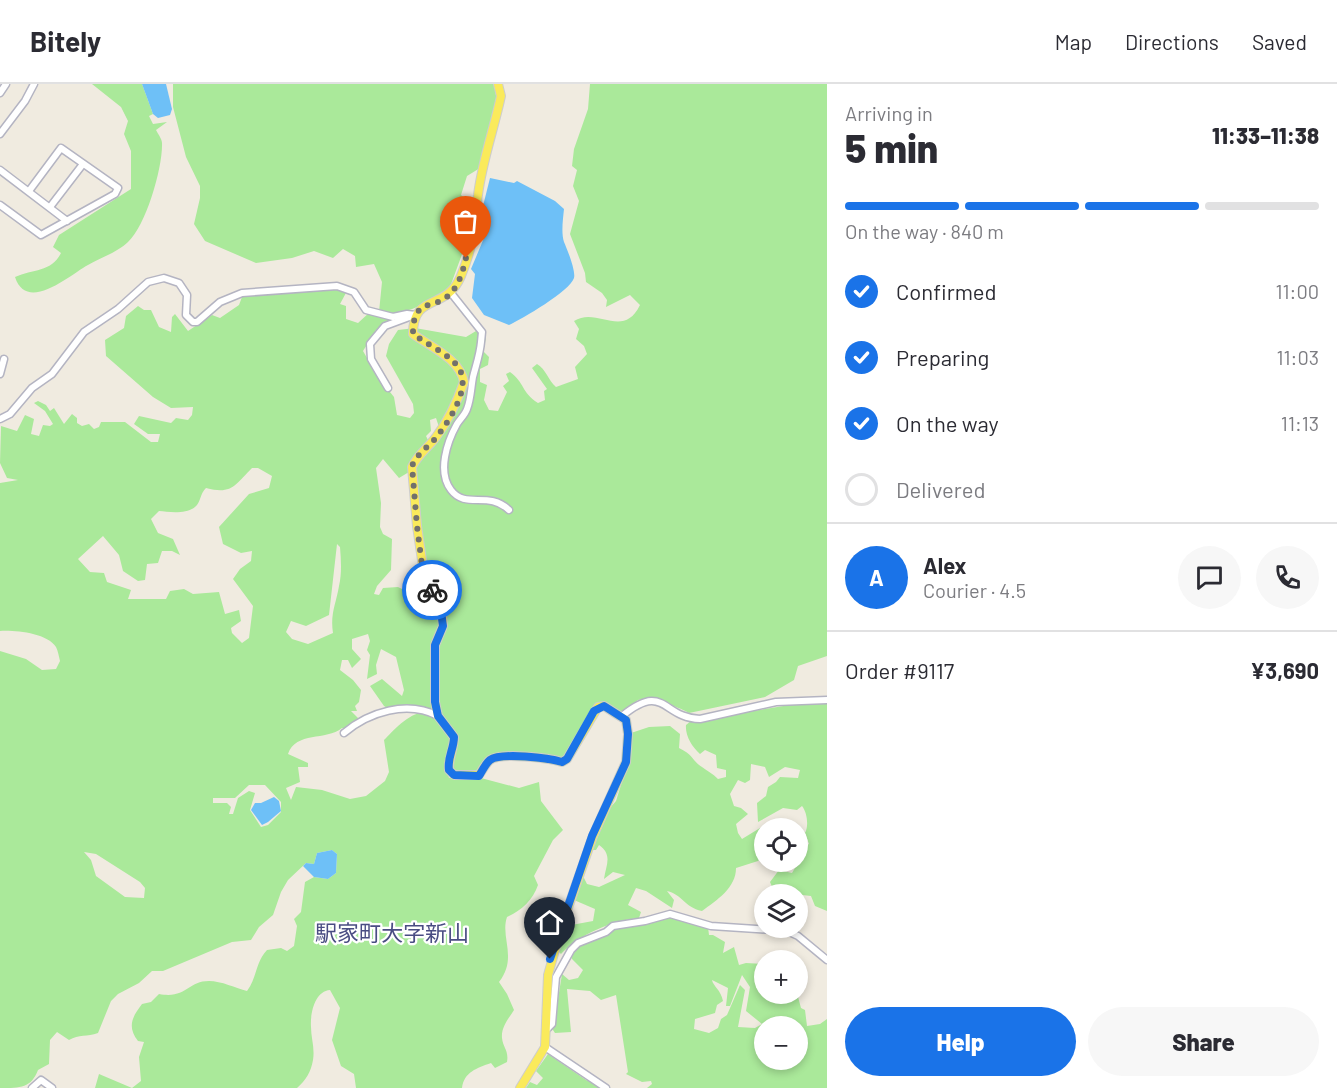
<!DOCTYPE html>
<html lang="en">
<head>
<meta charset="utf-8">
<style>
	:root { --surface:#fff; --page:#f7f7f7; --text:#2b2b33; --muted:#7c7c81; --line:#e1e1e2; --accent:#1a73e8 }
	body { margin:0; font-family:Barlow,"Noto Sans JP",sans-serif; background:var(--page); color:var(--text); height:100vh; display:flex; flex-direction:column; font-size:22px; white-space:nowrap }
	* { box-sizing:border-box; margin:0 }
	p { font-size:20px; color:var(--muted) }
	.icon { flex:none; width:33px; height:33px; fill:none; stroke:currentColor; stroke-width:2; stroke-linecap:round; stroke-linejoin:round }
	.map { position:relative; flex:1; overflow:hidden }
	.side { display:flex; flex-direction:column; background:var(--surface); width:510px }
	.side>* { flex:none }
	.tools { position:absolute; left:754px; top:734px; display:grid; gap:12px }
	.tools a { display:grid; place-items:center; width:54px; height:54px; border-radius:50%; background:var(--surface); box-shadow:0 3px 9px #0003; font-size:30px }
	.pin { position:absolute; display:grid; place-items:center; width:51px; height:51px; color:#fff; margin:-62px -26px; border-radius:50% 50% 50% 0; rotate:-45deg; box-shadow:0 0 6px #0007 }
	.pin .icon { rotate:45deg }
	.courier { position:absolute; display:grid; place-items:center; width:60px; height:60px; margin:-30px; border:4px solid #1a73e8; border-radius:50%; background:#fff; color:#222; box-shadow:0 2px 8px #0007 }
	.overview em { font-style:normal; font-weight:800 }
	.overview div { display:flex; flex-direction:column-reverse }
	.overview { display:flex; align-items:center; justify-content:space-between; height:102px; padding:0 18px }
	h1 { font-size:39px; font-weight:800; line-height:45px }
	.bar { display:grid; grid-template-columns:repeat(4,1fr); gap:9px 6px; align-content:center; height:72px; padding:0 18px }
	.bar i { height:8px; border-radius:4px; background:var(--line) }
	.bar .active { background:var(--accent) }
	.bar p { grid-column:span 4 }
	.line { display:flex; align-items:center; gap:15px; padding:0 18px; border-top:2px solid var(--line) }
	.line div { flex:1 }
	.round { display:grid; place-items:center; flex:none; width:63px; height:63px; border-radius:32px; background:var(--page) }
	ol { padding:0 18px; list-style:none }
	li { display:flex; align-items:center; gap:18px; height:66px }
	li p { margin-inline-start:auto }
	li .icon { padding:6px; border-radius:50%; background:var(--accent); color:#fff; stroke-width:4 }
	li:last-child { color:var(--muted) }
	li i { width:33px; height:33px; border:3px solid var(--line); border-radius:50% }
	.action { display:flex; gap:12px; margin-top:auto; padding:12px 18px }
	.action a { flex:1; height:69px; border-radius:36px; background:var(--accent); color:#fff; font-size:24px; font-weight:800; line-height:69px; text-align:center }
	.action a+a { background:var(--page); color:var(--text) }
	header { display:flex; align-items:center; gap:36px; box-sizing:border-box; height:84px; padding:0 30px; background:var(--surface); border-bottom:2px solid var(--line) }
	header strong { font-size:28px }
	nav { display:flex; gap:33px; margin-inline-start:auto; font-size:21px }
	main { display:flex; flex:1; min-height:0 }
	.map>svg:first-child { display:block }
</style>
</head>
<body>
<header>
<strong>Bitely</strong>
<nav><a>Map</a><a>Directions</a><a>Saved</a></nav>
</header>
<main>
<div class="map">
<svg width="827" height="1004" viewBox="0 0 827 1004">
	<rect width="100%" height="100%" fill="#f0ebe0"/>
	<!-- green -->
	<g fill="#aae99a" fill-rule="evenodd">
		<path d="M92,0H142L153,30L149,32L153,40L167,38L156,46C158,50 162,55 162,59C163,83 146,142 128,158C118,168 100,174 88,181C71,190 27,230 15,193C33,185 52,188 61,169L53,163L59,151L131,105V67L124,50L128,37L121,23Z"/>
		<path d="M173,0H494L497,17L480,84L467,92L461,111L468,117L475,135L450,203C443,213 436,214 426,219C408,227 399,231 379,228L382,198L374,180L356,183L355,172L343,165L333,174L314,167L292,174L256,179L205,157L194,140L200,114V102L186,73L173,23Z"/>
		<path d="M590,0H827V572L798,582L794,596L765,613L689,629C680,623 648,612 638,616C633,619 630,626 626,631L603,619L592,623L562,676C546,672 503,665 489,674C484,677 480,686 477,690H456L450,684L458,652L440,629L437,620L435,577L437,564L444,546L446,533L438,510L426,497L420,459L423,457L418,445V396L414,386C422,369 442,359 446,342L439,343L436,334L430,336L431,347L426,352L429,358L414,372L409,388L399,394L383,375L376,384L381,419L380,443L383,450L392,455L391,486L377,502L374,510L379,511L383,504L398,503L406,507C409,519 410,525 424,526L427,531L432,527L436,529L437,536H441L432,575L437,629C422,620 410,628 394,628L384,622L370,602L382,595L402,612L404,606L396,573L381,565L376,581L377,590L367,595L370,571L367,566L370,557L368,550L352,555V565L361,575L352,584L348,576H342L340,586L353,596L361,606L359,618L355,622L357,627H351L358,634L354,644H342C326,657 296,647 288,670L308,679V683H298L300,698L286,704L291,716L296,703L322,706L350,715L366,712L385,697L389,688L384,656C394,646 415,621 432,631C440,636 446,646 451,653L446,681L449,694H481L519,704L539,698L541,717L563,746L553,756L534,792L538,801C533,816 521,827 507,833C500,853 518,874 499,898L507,910L514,926C509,934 501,943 502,954C503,964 509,966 507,978L495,984L491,979C477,984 464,988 462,1004H356L354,990L341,982L332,956L340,924L330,906C315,907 310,929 311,943C311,954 315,964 313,976C311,988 306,996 297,1004H95L99,990L132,1004L141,997L139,973L144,958L138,957C127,943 132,933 142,920L151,918L159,910C187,915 187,897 209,897C221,897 236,904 247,907C257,894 255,879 267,866L281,864L287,867L294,862L297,842L294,835L301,828L305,798L314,793L328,795L336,789L337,770L332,766L317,769L314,780L306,779L288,796L281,808L273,831L259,843L251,856L232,858L163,887H152L139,899L118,910L111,917L98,949C87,953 79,950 69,956L57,948L50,956L49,980L38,986C31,1004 21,1004 0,1004V567L26,575L42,586L56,585L60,577C59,573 58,567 56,563C47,549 15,546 0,547V399L18,396L7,394L0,379L1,342L17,347L25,331L34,335L31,350L39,352L43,341L50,342L53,340L45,327L34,319L38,317L46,321L50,327L54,324L64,340L72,330L77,334V339L82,342L89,340L94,345L99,343L101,338H125L151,358H158L160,350H148L134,340L139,332L171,339L176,334L188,336L192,331L193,323L171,324L153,313L106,272L105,256L124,244L126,232L138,222L144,226H151L159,243L171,248L172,233L175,230L188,247L212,231L220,234L239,221L242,213L248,209L339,204L347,207L340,220L346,222V235L358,239L370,228L393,234L406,231L376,246L363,267L378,293L394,313L397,331L410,334L414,329L413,320L386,272L389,260L398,246L415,244L466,253L476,247L486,254L483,267L489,273L488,281L480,285V298L487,301L484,316L489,326L498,327L507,308L503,302L509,297L506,290L510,288C525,299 521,308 538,319L545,316L544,307L547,305L532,284L537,280C546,285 548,296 556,303L578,295L575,283L587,270L584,262L576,255L579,245L574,237C597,222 623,256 640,221L630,211L606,223L607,216L602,209L586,198L585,189L570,150L579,117L573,102L577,86L572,82L574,65L588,25ZM252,384H258L272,392L269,404L249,410L219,443L223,460L241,469L252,467L251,477L240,485L233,495L253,522L249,554L242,559L232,549L231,544L241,537L239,526L225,530L219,508L193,510L184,505L170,507L166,515H128L131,506L107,498L104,489L90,488L78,475L103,452L119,471L123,487L138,497L145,496L147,480L158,479L162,467H172L180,471L173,455L158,449L151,435L159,427C169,428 189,431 197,421C201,416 200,410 206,404C232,411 235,401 252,384ZM337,460L340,463C341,476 342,489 339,502C336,520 330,530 333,549L308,560L292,555L286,548L291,537L306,542L329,531ZM249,701H265L281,718V728L268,741L261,743L250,726L255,709L249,707L238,714L233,730H229L231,723L227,719H213V714H235ZM84,768L96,770L140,798L145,804L144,814L125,813L96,792L91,776Z"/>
		<path d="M814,617H827V827L815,822L811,812C801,811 782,808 773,805L770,798L779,786L792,789L798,779L802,764L809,760L805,749C809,742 807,728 802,722L797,726L783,724L758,738L757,719L766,712L768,703L776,698L780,693L798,694L800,686L785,683L769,693L765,683L751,680L750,696L745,699L738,696L730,710L734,722L741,724L748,730L736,740L738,749L742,755L760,744L765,770L758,777L736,784C736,804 717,816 702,827C684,823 683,811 667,807L674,816L672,824L646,807L636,804L628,821L641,828L639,834C610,837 581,850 561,870L557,866L566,842L593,837L595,825L574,816L583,792L587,800L599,803L625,791L613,788L604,795C606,781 613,771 599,761L596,766H592L610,724L616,717L628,678L631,649L649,643L670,642L680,650L679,664C694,671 692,677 702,683C709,688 712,689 718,695L726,693V686L717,684L716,671L705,666L700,670C692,663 685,652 686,641L691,637Z"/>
		<path d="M666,831L708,843L709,851H713L725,858L723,869L734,863L739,881L746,879L765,880V909H797L801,924L805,926L807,942L820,940L827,935V1004H647L652,1000L651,997L642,998L626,990L628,988L616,911L601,916L590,907L567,905L571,948L555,949L553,946L562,890L569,896L578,894L583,886L572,875L570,870C593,847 635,839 666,831ZM742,891L750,903L746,927L762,940L755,944L738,943L745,906L740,901L727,931L721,935L718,944L709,949L694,945L695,935L715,929L717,921L723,917C721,906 713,902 712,896L728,904L726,922H730ZM765,942H798V975H765Z"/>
		<path d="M548,970L586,996L604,1004H526L530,998L537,1001L543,994L536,987Z"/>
	</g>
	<!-- water -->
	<g fill="#6ec0f7">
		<path d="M142,0H166L172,25L170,31L158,34L153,30Z"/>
		<path d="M490,94L514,99L517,97L555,117L564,125C563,135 561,149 564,158C567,165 576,187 574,194C570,207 522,235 509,241L484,231L472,214L475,190L471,185L484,154L483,122Z"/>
		<path d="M274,713L279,717L281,727L268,738L262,741L251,726L255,719H261Z"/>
		<path d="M332,766L337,770L336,789L328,795L314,793L303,782L306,779L314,780L317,769Z"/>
	</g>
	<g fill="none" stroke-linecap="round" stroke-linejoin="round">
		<defs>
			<g id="minor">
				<path d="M0,9L6,0"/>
				<path d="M0,50L25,17L34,0"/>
				<path d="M0,86L67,137"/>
				<path d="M0,121L41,151L115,110L118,104L61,64L29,107"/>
				<path d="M50,123L83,80"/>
				<path d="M451,209L482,248L481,258C480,270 476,281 473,293C471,304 471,315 467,325C465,331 460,335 457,340C447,358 437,388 451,406C466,426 488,406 509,426"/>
				<path d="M0,290L4,275"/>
				<path d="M388,304L371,275L370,260L385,242L412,232"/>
				<path d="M0,335L10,330L32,304L52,290L84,248L118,225L148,198L164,194L179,199L187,211L186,231L193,238H197L220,218L242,209L337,202L354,208L366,226L393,233L407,230L416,231"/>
				<path d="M622,632C665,597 662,634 700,635L776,618L827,616"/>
				<path d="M344,649C369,628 407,616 438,632"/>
				<path d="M547,945L552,940L556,893L571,866L578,859L606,848L613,842L645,837L670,830L711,842L787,847L798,852L827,876"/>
				<path d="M545,963L606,1004"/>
				<path d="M32,1004L41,996L52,1004"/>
			</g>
			<path id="major" d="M498,0L501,12C494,45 482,78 478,111C476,118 478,126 477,134C474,152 468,175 461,192C446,228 413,208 413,250C431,263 460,275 464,298C457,318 449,336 436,353C428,364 418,370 412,383L417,442L425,497L437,512L442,530L443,542L435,561V618L438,632L454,653C454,665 448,674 449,686L454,691H479C482,687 486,679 490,676C501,668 549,674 562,678L567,675L598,623L604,622L626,636L628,650L626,678L593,752L562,841L548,891L545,963L520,1004"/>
		</defs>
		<!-- minor casing -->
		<use href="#minor" stroke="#b4b4c2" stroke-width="9"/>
		<!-- major casing -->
		<use href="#major" stroke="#cdcdcd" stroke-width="10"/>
		<!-- minor -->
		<use href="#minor" stroke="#fff" stroke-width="6"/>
		<!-- major -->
		<use href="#major" stroke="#faea5b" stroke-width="8"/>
	</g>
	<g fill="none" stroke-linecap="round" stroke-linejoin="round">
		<!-- done -->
		<path stroke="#72706c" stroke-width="6" stroke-dasharray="0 10.8" d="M432,506L424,497L417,442L412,382C417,370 427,364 436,354C448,338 473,303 458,283C450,271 425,259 413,250C413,211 434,228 451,209C460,199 463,186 466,174"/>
		<!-- route -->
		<path stroke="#1a73e8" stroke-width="8" d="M432,506L440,520L443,542L435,561V618L438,632L454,653C454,665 447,674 449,686L454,691L479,692C482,687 486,679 490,676C501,668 549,674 562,678L567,675L594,627L604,622L626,636L628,650L626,678L592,752L550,875"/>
	</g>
	<g text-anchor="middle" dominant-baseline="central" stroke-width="4.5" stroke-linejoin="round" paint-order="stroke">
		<!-- quarter labels -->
		<g font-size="22" fill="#4a4d83" stroke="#fff">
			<text x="392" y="848">駅家町大字新山</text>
		</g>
	</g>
</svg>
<div class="tools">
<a><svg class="icon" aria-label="locate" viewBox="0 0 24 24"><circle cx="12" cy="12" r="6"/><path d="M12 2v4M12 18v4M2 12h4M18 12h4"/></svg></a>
<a><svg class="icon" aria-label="layers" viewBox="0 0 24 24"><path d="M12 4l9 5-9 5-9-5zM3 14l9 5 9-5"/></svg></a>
<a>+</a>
<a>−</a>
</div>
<div class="pin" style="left:466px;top:174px;background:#ea580c"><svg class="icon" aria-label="bag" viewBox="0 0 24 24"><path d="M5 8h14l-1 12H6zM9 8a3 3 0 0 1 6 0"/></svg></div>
<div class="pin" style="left:550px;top:875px;background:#1f2937"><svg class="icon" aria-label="home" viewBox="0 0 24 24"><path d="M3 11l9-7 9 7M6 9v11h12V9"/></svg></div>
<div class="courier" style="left:432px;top:506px"><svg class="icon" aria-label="bike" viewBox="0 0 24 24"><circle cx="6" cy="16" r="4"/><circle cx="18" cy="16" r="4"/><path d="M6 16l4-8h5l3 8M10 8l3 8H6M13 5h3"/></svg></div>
</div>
<section class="side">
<div class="overview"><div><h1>5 min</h1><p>Arriving in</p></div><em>11:33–11:38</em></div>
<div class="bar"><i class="active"></i><i class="active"></i><i class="active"></i><i></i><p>On the way · 840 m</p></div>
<ol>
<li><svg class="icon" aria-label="check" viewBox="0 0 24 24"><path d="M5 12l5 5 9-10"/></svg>Confirmed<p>11:00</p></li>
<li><svg class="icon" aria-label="check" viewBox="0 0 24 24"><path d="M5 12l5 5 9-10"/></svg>Preparing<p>11:03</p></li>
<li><svg class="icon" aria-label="check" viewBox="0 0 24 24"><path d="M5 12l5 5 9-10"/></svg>On the way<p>11:13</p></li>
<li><i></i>Delivered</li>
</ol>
<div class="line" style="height:108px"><b class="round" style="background:var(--accent);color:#fff">A</b><div><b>Alex</b><p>Courier · 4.5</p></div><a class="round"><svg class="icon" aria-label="chat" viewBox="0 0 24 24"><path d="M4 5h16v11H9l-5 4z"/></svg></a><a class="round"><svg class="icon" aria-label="phone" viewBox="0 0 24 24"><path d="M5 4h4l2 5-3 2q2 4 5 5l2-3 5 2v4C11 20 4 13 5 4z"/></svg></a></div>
<div class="line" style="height:78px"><div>Order #9117</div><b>¥3,690</b></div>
<div class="action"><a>Help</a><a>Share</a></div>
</section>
</main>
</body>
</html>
